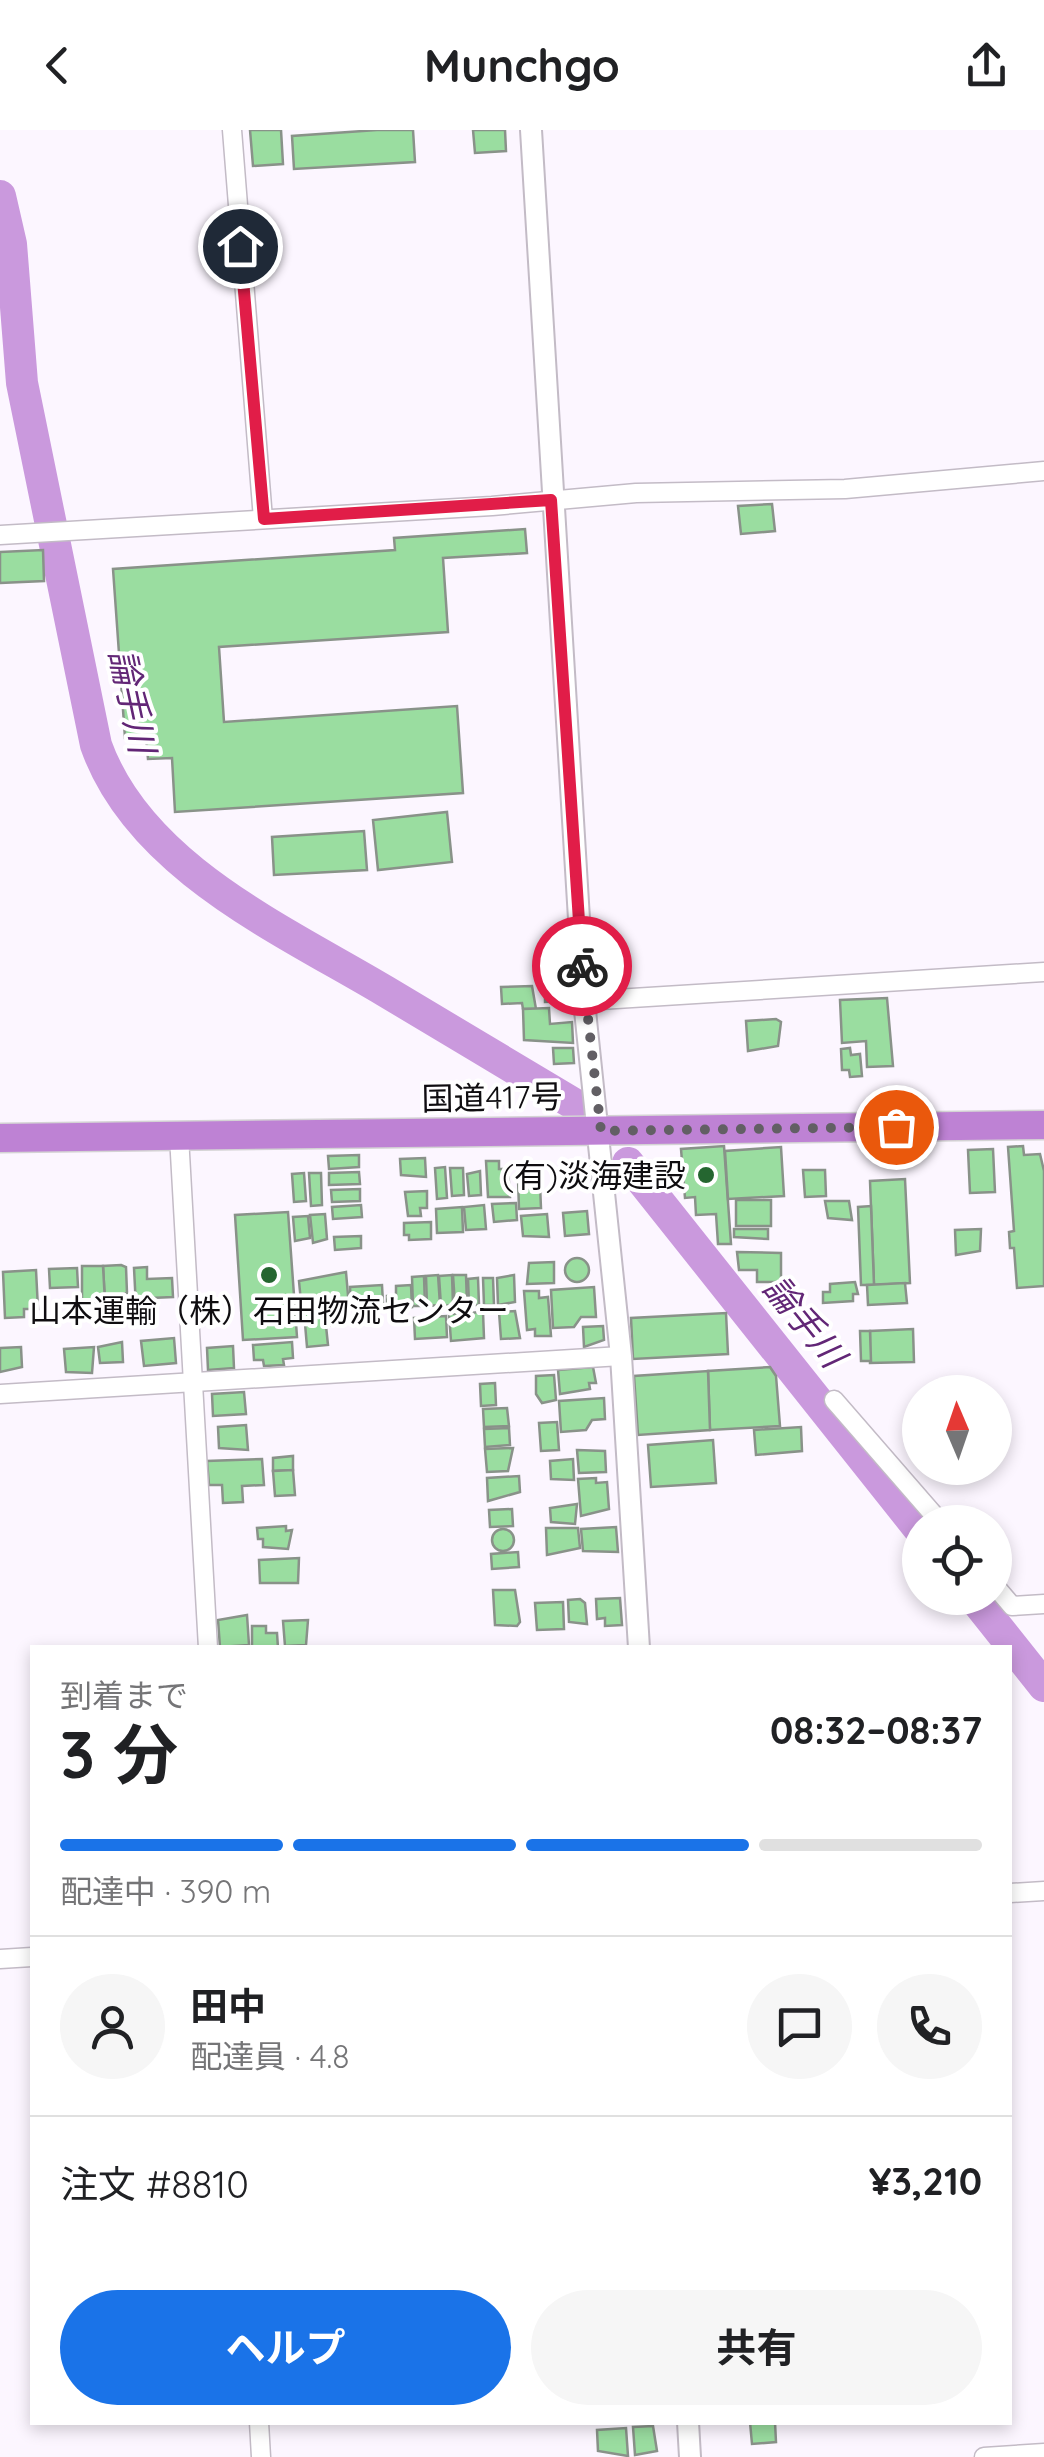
<!DOCTYPE html>
<html lang="ja">
<head>
<meta charset="utf-8">
<style>
	:root { --surface:#fff; --page:#f6f6f6; --text:#202124; --muted:#757577; --line:#e0e0e0; --accent:#1a73e8 }
	body { margin:0; font-family:Quicksand,"Noto Sans JP",sans-serif; background:var(--page); color:var(--text); height:100vh; display:flex; flex-direction:column; font-size:38px; white-space:nowrap }
	* { box-sizing:border-box; margin:0 }
	p { font-size:32px; color:var(--muted) }
	.icon { flex:none; width:55px; height:55px; fill:none; stroke:currentColor; stroke-width:2; stroke-linecap:round; stroke-linejoin:round }
	.map { position:relative; flex:1; overflow:hidden }
	.details { position:absolute; left:30px; top:1515px; width:982px; height:780px; display:flex; flex-direction:column; background:var(--surface); border-radius:0px; box-shadow:0 5px 15px #0003 }
	.details>* { flex:none }
	.needle { width:65px; rotate:358deg }
	.fabs { position:absolute; left:902px; top:1245px; display:grid; gap:20px }
	.fabs a { display:grid; place-items:center; width:110px; height:110px; border-radius:50%; background:var(--surface); box-shadow:0 5px 15px #0003; font-size:50px }
	.pin { position:absolute; display:grid; place-items:center; width:85px; height:85px; color:#fff; margin:-42px; border:5px solid #fff; border-radius:50%; box-shadow:0 2px 10px #0007 }
	.courier { position:absolute; display:grid; place-items:center; width:100px; height:100px; margin:-50px; border:8px solid #e11d48; border-radius:50%; background:#fff; color:#222; box-shadow:0 2px 12px #0007 }
	.headline em { font-style:normal; font-weight:700 }
	.headline div { display:flex; flex-direction:column-reverse }
	.headline { display:flex; align-items:center; justify-content:space-between; height:170px; padding:0 30px }
	h1 { font-size:65px; font-weight:700; line-height:75px }
	.bar { display:grid; grid-template-columns:repeat(4,1fr); gap:15px 10px; align-content:center; height:120px; padding:0 30px }
	.bar i { height:12px; border-radius:8px; background:var(--line) }
	.bar .on { background:var(--accent) }
	.bar p { grid-column:span 4 }
	.line { display:flex; align-items:center; gap:25px; padding:0 30px; border-top:2px solid var(--line) }
	.line div { flex:1 }
	.round { display:grid; place-items:center; flex:none; width:105px; height:105px; border-radius:52px; background:var(--page) }
	.primary-button { display:flex; gap:20px; margin-top:auto; padding:20px 30px }
	.primary-button a { flex:1; height:115px; border-radius:60px; background:var(--accent); color:#fff; font-size:40px; font-weight:700; line-height:115px; text-align:center }
	.primary-button a+a { background:var(--page); color:var(--text) }
	header { display:flex; justify-content:space-between; align-items:center; height:130px; padding:0 30px; background:var(--surface); font-size:45px; font-weight:700 }
	.map>svg:first-child { display:block }
</style>
</head>
<body>
<header><svg class="icon" aria-label="back" viewBox="0 0 24 24"><path d="M15 5l-7 7 7 7"/></svg>Munchgo<svg class="icon" aria-label="share" viewBox="0 0 24 24"><path d="M12 15V3M7 8l5-5 5 5M5 13v7h14v-7"/></svg></header>
<div class="map">
<svg width="1044" height="2327" viewBox="0 0 1044 2327">
	<rect width="100%" height="100%" fill="#fcf6ff"/>
	<g fill="none" stroke-linecap="round" stroke-linejoin="round">
		<!-- river -->
		<g stroke="#ca99dd" stroke-width="32">
			<path d="M0,66L11,114L22,253L96,615C139,736 281,799 385,861C448,898 511,937 574,974"/>
			<path d="M628,1033L920,1400"/>
			<path d="M974,1468L1044,1556"/>
		</g>
	</g>
	<!-- building -->
	<g fill="#9adda0" stroke="#899289" stroke-width="2.5">
		<path d="M250,0H281L283,34L253,36Z"/>
		<path d="M377,0H413L415,32L294,39L292,6Z"/>
		<path d="M473,0H505L506,21L475,23Z"/>
		<path d="M772,374L775,401L741,404L738,376Z"/>
		<path d="M525,399L527,423L443,428L448,502L219,517L224,592L457,576L463,663L175,682L172,628L148,629L146,607L125,608L113,439L395,420L394,408Z"/>
		<path d="M43,420L44,451L0,453V422Z"/>
		<path d="M447,682L452,732L378,740L373,690Z"/>
		<path d="M364,701L367,740L274,745L272,707Z"/>
		<path d="M571,848L572,871L545,872V849Z"/>
		<path d="M532,856L536,879H523L522,873L502,874L501,857Z"/>
		<path d="M887,868L893,936L867,937L866,911L842,913L840,870Z"/>
		<path d="M549,878L550,894L572,892L573,913L524,910L523,879Z"/>
		<path d="M776,889L781,892L778,916L748,921L746,891Z"/>
		<path d="M553,918H573L574,933L554,934Z"/>
		<path d="M850,918L851,925L860,924L862,946L850,947L849,940H842L841,919Z"/>
		<path d="M724,1016L731,1114H718L716,1084L696,1085L695,1067L685,1068L681,1019Z"/>
		<path d="M1023,1016L1024,1025L1040,1024L1044,1041V1156L1017,1158L1014,1118H1010L1009,1102L1014,1101L1008,1017Z"/>
		<path d="M781,1017L784,1066L728,1069L725,1021Z"/>
		<path d="M993,1019L995,1062L970,1063L968,1020Z"/>
		<path d="M359,1025V1037L329,1039L328,1026Z"/>
		<path d="M425,1028L426,1047L401,1045L400,1029Z"/>
		<path d="M486,1031H499V1039H508L510,1067H488Z"/>
		<path d="M445,1037L447,1068L437,1069L435,1038Z"/>
		<path d="M450,1038H463L464,1065L452,1066Z"/>
		<path d="M803,1040H825L826,1066L805,1067Z"/>
		<path d="M480,1041L481,1065L469,1066L467,1044Z"/>
		<path d="M359,1042L360,1054L329,1055V1043Z"/>
		<path d="M304,1043L306,1071L294,1072L292,1044Z"/>
		<path d="M309,1043H321L322,1075L311,1076Z"/>
		<path d="M535,1048V1056L540,1055L541,1078L519,1079L518,1049Z"/>
		<path d="M905,1049L910,1153L874,1155L870,1051Z"/>
		<path d="M360,1059V1071L332,1072L331,1060Z"/>
		<path d="M427,1061V1078H420L421,1086H408L405,1062Z"/>
		<rect x="736" y="1070" width="35" height="26"/>
		<path d="M825,1071H849L852,1090L828,1088Z"/>
		<path d="M516,1073L517,1090L494,1092L492,1074Z"/>
		<path d="M361,1075L362,1087L333,1089L332,1077Z"/>
		<path d="M484,1075L486,1099L466,1100L464,1077Z"/>
		<path d="M871,1076L874,1155H861L858,1077Z"/>
		<path d="M462,1077L463,1102L437,1103L436,1079Z"/>
		<path d="M587,1081L589,1104L565,1106L563,1083Z"/>
		<path d="M288,1082L297,1207L243,1210L235,1085Z"/>
		<path d="M325,1084L327,1109L313,1113L310,1085Z"/>
		<path d="M547,1084L549,1107L523,1106L521,1086Z"/>
		<path d="M308,1086L310,1108L295,1111L293,1087Z"/>
		<path d="M431,1092V1109L409,1110V1105H404V1093Z"/>
		<path d="M734,1099H768V1109L734,1107Z"/>
		<path d="M981,1099L980,1121L956,1125L955,1100Z"/>
		<path d="M361,1106V1118L335,1120L334,1107Z"/>
		<path d="M737,1122L781,1123V1152H757V1140H739Z"/>
		<circle cx="577" cy="1140" r="12"/>
		<path d="M554,1132V1153L527,1154L529,1133Z"/>
		<path d="M121,1135L126,1137L127,1163L122,1164V1170L105,1172L103,1136Z"/>
		<path d="M82,1136H103L105,1172H82Z"/>
		<path d="M147,1137V1149L172,1148L173,1167L151,1168V1176L136,1177L134,1138Z"/>
		<path d="M77,1138L78,1157L50,1158L49,1139Z"/>
		<path d="M36,1140L38,1179H24V1187L5,1188L3,1142Z"/>
		<path d="M346,1142L349,1177H342L343,1185H333L334,1195L326,1196L328,1215L307,1217L304,1182L314,1181L313,1171L301,1172L299,1151Z"/>
		<path d="M438,1145L440,1175L427,1176L426,1146Z"/>
		<path d="M452,1145L453,1175L441,1176L439,1146Z"/>
		<path d="M453,1145H466L467,1174L455,1175Z"/>
		<path d="M514,1145L515,1172L498,1175L497,1148Z"/>
		<path d="M424,1146L425,1176H413L412,1147Z"/>
		<path d="M478,1148L479,1175H469L468,1149Z"/>
		<path d="M483,1148H493L494,1175H484Z"/>
		<path d="M855,1152L858,1164H853V1171L823,1173V1162H830V1154Z"/>
		<path d="M905,1153L907,1173L868,1175L867,1155Z"/>
		<path d="M382,1155L383,1173L351,1175L350,1157Z"/>
		<path d="M411,1155L412,1177L387,1179V1166H396V1156Z"/>
		<path d="M594,1157L596,1187H581L574,1197L553,1198L551,1160Z"/>
		<path d="M524,1161H539V1168L548,1167L551,1206H535V1199L527,1200Z"/>
		<path d="M515,1181L520,1208L501,1209L499,1182Z"/>
		<path d="M483,1182L484,1208L451,1211L449,1184Z"/>
		<path d="M726,1183L728,1224L633,1229L631,1188Z"/>
		<path d="M446,1186L447,1207L415,1209L414,1188Z"/>
		<path d="M603,1196L604,1210L584,1217L583,1197Z"/>
		<path d="M913,1199L914,1232L870,1233V1201Z"/>
		<path d="M860,1201H870L871,1231H861Z"/>
		<path d="M174,1208L176,1233L144,1236L141,1211Z"/>
		<path d="M122,1212L123,1232L100,1233L98,1217Z"/>
		<path d="M292,1212L293,1228L283,1229L284,1235L264,1236L263,1230H254L253,1215Z"/>
		<path d="M233,1216L234,1238L208,1240L207,1218Z"/>
		<path d="M21,1217L22,1237L0,1242V1218Z"/>
		<path d="M94,1217L92,1243L66,1242L64,1219Z"/>
		<path d="M593,1237L596,1253H589L590,1259L560,1264L558,1240Z"/>
		<path d="M770,1237L776,1246L780,1296L710,1300L708,1241Z"/>
		<path d="M708,1241L710,1300L638,1305L634,1246Z"/>
		<path d="M554,1245L556,1270L542,1273L536,1264V1246Z"/>
		<path d="M495,1253L496,1275L481,1276L480,1254Z"/>
		<path d="M244,1262L246,1284L213,1286L212,1264Z"/>
		<path d="M604,1268L605,1289L592,1290L586,1300L561,1302L559,1271Z"/>
		<path d="M507,1278L509,1296L484,1297L483,1279Z"/>
		<path d="M557,1292L559,1320L541,1321L539,1293Z"/>
		<path d="M246,1295L248,1320L219,1318L218,1297Z"/>
		<path d="M801,1297L802,1321L756,1325L754,1300Z"/>
		<path d="M509,1298L510,1315L485,1317L484,1299Z"/>
		<path d="M713,1310L716,1353L651,1357L648,1315Z"/>
		<path d="M513,1318L508,1341L487,1342L485,1319Z"/>
		<path d="M577,1320L605,1321L606,1342L579,1343Z"/>
		<path d="M293,1326V1340L273,1341V1328Z"/>
		<path d="M262,1329L264,1355L242,1356L243,1372L223,1373L222,1355H209L207,1331Z"/>
		<path d="M573,1329L574,1350L551,1349L550,1331Z"/>
		<path d="M293,1340L295,1365L275,1366L273,1341Z"/>
		<path d="M519,1346L520,1362L488,1371L487,1348Z"/>
		<path d="M596,1348V1353L607,1352L609,1379L581,1386L578,1349Z"/>
		<path d="M577,1374L575,1394L551,1392L550,1378Z"/>
		<path d="M512,1379L513,1396L490,1397L489,1380Z"/>
		<path d="M286,1396V1401L292,1400L288,1419L263,1417V1409H258L257,1398Z"/>
		<path d="M616,1397L618,1422L583,1421L581,1399Z"/>
		<path d="M546,1398H578L580,1418L547,1425Z"/>
		<circle cx="503" cy="1410" r="11"/>
		<path d="M518,1422L519,1437L492,1439L491,1424Z"/>
		<path d="M299,1428L298,1453H260L259,1430Z"/>
		<path d="M493,1460H515L520,1492L517,1496L495,1495Z"/>
		<path d="M620,1468L622,1495L605,1496V1488L597,1489L596,1469Z"/>
		<path d="M580,1469L585,1473L587,1494L569,1492L568,1470Z"/>
		<path d="M563,1472L564,1499L537,1500L535,1473Z"/>
		<path d="M247,1485L249,1515L220,1517L218,1490Z"/>
		<path d="M308,1490L306,1515L285,1516L283,1491Z"/>
		<path d="M252,1496H266V1503H277L278,1518H252Z"/>
		<path d="M750,2292H775L776,2312L752,2314Z"/>
		<path d="M653,2296L657,2321L635,2325L633,2297Z"/>
		<path d="M626,2298L628,2326L598,2321L597,2300Z"/>
	</g>
	<g fill="none" stroke-linecap="round" stroke-linejoin="round">
		<defs>
			<g id="minor">
				<path d="M232,0L263,389"/>
				<path d="M0,405L492,376L636,363L845,359L1044,341"/>
				<path d="M584,871L1044,842"/>
				<path d="M179,1006L208,1518"/>
				<path d="M0,1264L621,1226"/>
				<path d="M834,1270L940,1392"/>
				<path d="M995,1456L1012,1476L1044,1474"/>
				<path d="M1010,1763L1044,1761"/>
				<path d="M0,1829L32,1827"/>
				<path d="M259,2292L261,2327"/>
				<path d="M984,2327L1044,2323"/>
			</g>
			<g id="tertiary">
				<path d="M531,0L584,871L621,1226L639,1518"/>
				<path d="M688,2292L690,2327"/>
			</g>
			<path id="trunk" d="M0,1008L1044,995"/>
		</defs>
		<!-- minor casing -->
		<use href="#minor" stroke="#c3bbc6" stroke-width="21"/>
		<!-- tertiary casing -->
		<use href="#tertiary" stroke="#c3bbc6" stroke-width="24"/>
		<!-- trunk casing -->
		<use href="#trunk" stroke="#d4d3d4" stroke-width="31"/>
		<!-- minor -->
		<use href="#minor" stroke="#fff" stroke-width="18"/>
		<!-- tertiary -->
		<use href="#tertiary" stroke="#fff" stroke-width="20"/>
		<!-- trunk -->
		<use href="#trunk" stroke="#be82d4" stroke-width="28"/>
	</g>
	<g fill="none" stroke-linecap="round" stroke-linejoin="round">
		<!-- done -->
		<path stroke="#625f64" stroke-width="10" stroke-dasharray="0 18" d="M582,836L601,1001L896,997"/>
		<!-- route -->
		<path stroke="#e11d48" stroke-width="12" d="M240,116L264,389L551,370L582,836"/>
	</g>
	<!-- markers -->
	<g fill="#256630" stroke="#fff" stroke-width="4">
		<circle cx="706" cy="1045" r="10"/>
		<circle cx="269" cy="1145" r="10"/>
	</g>
	<g text-anchor="middle" dominant-baseline="central" stroke-width="8" stroke-linejoin="round" paint-order="stroke">
		<!-- street labels -->
		<g font-size="32" fill="#0f0d10" stroke="#fff">
			<text transform="translate(492 967) rotate(-1)">国道417号</text>
		</g>
		<!-- poi labels -->
		<g font-size="32" fill="#0f0d10" stroke="#fff" text-anchor="end">
			<text x="686" y="1045">(有)淡海建設</text>
			<text x="269" y="1180" text-anchor="middle">山本運輸（株）石田物流センター</text>
		</g>
		<!-- water labels -->
		<g font-size="35" font-style="italic" fill="#622676" stroke="#fff">
			<text transform="translate(133 571) rotate(78)">論手川</text>
			<text transform="translate(805 1191) rotate(51)">論手川</text>
		</g>
	</g>
</svg>
<div class="fabs">
<a><svg class="needle" viewBox="-14 -14 28 28"><path d="M0-13l5 13h-10z" fill="#e53935"/><path d="M0 13l5-13h-10z" fill="#757577"/></svg></a>
<a><svg class="icon" aria-label="locate" viewBox="0 0 24 24"><circle cx="12" cy="12" r="6"/><path d="M12 2v4M12 18v4M2 12h4M18 12h4"/></svg></a>
</div>
<div class="pin" style="left:896px;top:997px;background:#ea580c"><svg class="icon" aria-label="bag" viewBox="0 0 24 24"><path d="M5 8h14l-1 12H6zM9 8a3 3 0 0 1 6 0"/></svg></div>
<div class="pin" style="left:240px;top:116px;background:#1f2937"><svg class="icon" aria-label="home" viewBox="0 0 24 24"><path d="M3 11l9-7 9 7M6 9v11h12V9"/></svg></div>
<div class="courier" style="left:582px;top:836px"><svg class="icon" aria-label="bike" viewBox="0 0 24 24"><circle cx="6" cy="16" r="4"/><circle cx="18" cy="16" r="4"/><path d="M6 16l4-8h5l3 8M10 8l3 8H6M13 5h3"/></svg></div>
<section class="details">
<div class="headline"><div><h1>3 分</h1><p>到着まで</p></div><em>08:32–08:37</em></div>
<div class="bar"><i class="on"></i><i class="on"></i><i class="on"></i><i></i><p>配達中 · 390 m</p></div>
<div class="line" style="height:180px"><a class="round"><svg class="icon" aria-label="person" viewBox="0 0 24 24"><circle cx="12" cy="8" r="4"/><path d="M4 21q1-7 8-7t8 7"/></svg></a><div><b>田中</b><p>配達員 · 4.8</p></div><a class="round"><svg class="icon" aria-label="chat" viewBox="0 0 24 24"><path d="M4 5h16v11H9l-5 4z"/></svg></a><a class="round"><svg class="icon" aria-label="phone" viewBox="0 0 24 24"><path d="M5 4h4l2 5-3 2q2 4 5 5l2-3 5 2v4C11 20 4 13 5 4z"/></svg></a></div>
<div class="line" style="height:130px"><div>注文 #8810</div><b>¥3,210</b></div>
<div class="primary-button"><a>ヘルプ</a><a>共有</a></div>
</section>
</div>
</body>
</html>
